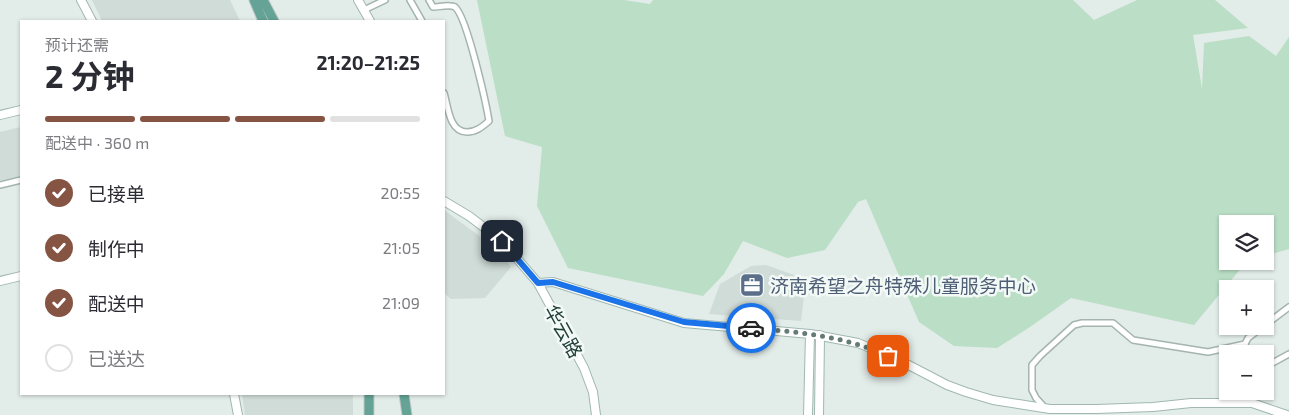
<!DOCTYPE html>
<html lang="zh">
<head>
<meta charset="utf-8">
<style>
	:root { --surface:#fff; --page:#f2f2f3; --text:#2b2b33; --muted:#7c7c81; --line:#e1e1e2; --accent:#865443 }
	body { margin:0; font-family:"Exo 2","Noto Sans SC",sans-serif; background:var(--page); color:var(--text); height:100vh; display:flex; flex-direction:column; font-size:19px; white-space:nowrap }
	* { box-sizing:border-box; margin:0 }
	p { font-size:16px; color:var(--muted) }
	.icon { flex:none; width:28px; height:28px; fill:none; stroke:currentColor; stroke-width:2; stroke-linecap:round; stroke-linejoin:round }
	.map { position:relative; flex:1; overflow:hidden }
	.drawer { position:absolute; left:20px; top:20px; width:425px; height:375px; display:flex; flex-direction:column; background:var(--surface); border-radius:0px; box-shadow:0 1px 4px #0004 }
	.drawer>* { flex:none }
	.tools { position:absolute; left:1219px; top:215px; display:grid; gap:10px }
	.tools a { display:grid; place-items:center; width:55px; height:55px; border-radius:0px; background:var(--surface); box-shadow:0 1px 4px #0004; font-size:25px }
	.pin { position:absolute; display:grid; place-items:center; width:42px; height:42px; color:#fff; margin:-21px; border-radius:10px; box-shadow:0 2px 8px #0006 }
	.courier { position:absolute; display:grid; place-items:center; width:50px; height:50px; margin:-25px; border:4px solid #1a73e8; border-radius:50%; background:#fff; color:#222; box-shadow:0 1px 6px #0007 }
	.overview em { font-style:normal; font-weight:700 }
	.overview div { display:flex; flex-direction:column-reverse }
	.overview { display:flex; align-items:center; justify-content:space-between; height:85px; padding:0 25px }
	h1 { font-size:32px; font-weight:700; line-height:38px }
	.bar { display:grid; grid-template-columns:repeat(4,1fr); gap:8px 5px; align-content:center; height:60px; padding:0 25px }
	.bar i { height:6px; border-radius:4px; background:var(--line) }
	.bar .selected { background:var(--accent) }
	.bar p { grid-column:span 4 }
	ol { padding:0 25px; list-style:none }
	li { display:flex; align-items:center; gap:15px; height:55px }
	li p { margin-inline-start:auto }
	li .icon { padding:5px; border-radius:50%; background:var(--accent); color:#fff; stroke-width:4 }
	li:last-child { color:var(--muted) }
	li i { width:28px; height:28px; border:2px solid var(--line); border-radius:50% }
	.map>svg:first-child { display:block }
</style>
</head>
<body>
<div class="map">
<svg width="1289" height="415" viewBox="0 0 1289 415">
	<rect width="100%" height="100%" fill="#e2ece8"/>
	<!-- built -->
	<g fill="#d0dcd7">
		<path d="M92,0H230L240,21H102Z"/>
		<path d="M21,127V176L0,181V132Z"/>
		<path d="M444,210L497,249L511,267L485,298L451,299L444,293Z"/>
		<path d="M766,265L794,275L805,287L801,321L709,314L720,284L751,266Z"/>
		<path d="M242,394H353V415H245Z"/>
	</g>
	<!-- green -->
	<path fill="#badec6" d="M477,0H624L650,4L653,0H1073L1094,20L1137,0H1215L1248,28L1193,35L1202,89L1204,43L1249,36L1276,56L1289,37V249L1265,256V224H1228V261H1247L1194,325L1071,298L1030,327L997,348L954,346L919,322L866,199L858,202L825,250L787,258L743,241L724,274L703,296L568,268L537,206L542,147L505,136Z"/>
	<g fill="none" stroke-linecap="round" stroke-linejoin="round">
		<defs>
			<g id="street">
				<path d="M410,0L422,21"/>
				<path d="M429,0L433,7C439,7 450,4 455,7C467,17 486,103 489,121C482,127 476,132 467,132C449,132 448,106 444,93"/>
				<path d="M364,10L385,0"/>
				<path d="M0,185L21,180"/>
				<path d="M1245,354V344L1248,338L1289,307"/>
				<path d="M1265,367L1289,354"/>
				<path d="M1246,391V403"/>
				<path d="M1045,408L1036,398L1032,390V365L1040,356L1074,325L1082,323H1113L1133,340L1208,352L1245,344"/>
			</g>
			<g id="secondary">
				<path d="M81,0L92,21"/>
				<path d="M358,0L370,21"/>
				<path d="M0,115L21,110"/>
				<path d="M444,201L469,216L502,241L538,283L584,368L593,392L596,415"/>
				<path d="M0,281L21,276"/>
				<path d="M538,283L553,282L684,323L810,334L858,343L901,361L947,385L966,392L993,400L1050,409H1096L1153,407L1191,403H1252L1287,415"/>
				<path d="M234,394L238,415"/>
				<path d="M808,415L810,334"/>
				<path d="M819,415L820,335"/>
			</g>
			<g id="primary">
				<path d="M254,0L263,21"/>
				<path d="M263,0L274,21"/>
				<path d="M404,394L407,415"/>
				<path d="M369,415V394"/>
			</g>
		</defs>
		<!-- street casing -->
		<use href="#street" stroke="#a4b4af" stroke-width="8"/>
		<!-- secondary casing -->
		<use href="#secondary" stroke="#a0b8b1" stroke-width="10"/>
		<!-- primary casing -->
		<use href="#primary" stroke="#c1c9c7" stroke-width="11"/>
		<!-- street -->
		<use href="#street" stroke="#fff" stroke-width="5"/>
		<!-- secondary -->
		<use href="#secondary" stroke="#fff" stroke-width="8"/>
		<!-- primary -->
		<use href="#primary" stroke="#65a396" stroke-width="9"/>
	</g>
	<g fill="none" stroke-linecap="round" stroke-linejoin="round">
		<!-- done -->
		<path stroke="#657b75" stroke-width="5" stroke-dasharray="0 9" d="M751,328C798,332 845,336 888,356"/>
		<!-- route -->
		<path stroke="#1a73e8" stroke-width="6" d="M502,241L538,283L553,282L684,322L751,328"/>
	</g>
	<!-- icons -->
	<defs>
		<symbol id="office-square" viewBox="-11 -11 22 22"><rect x="-9" y="-9" width="18" height="18" rx="4" fill="#5c6f8a" stroke="#f2f9f6"/><path d="M-6-3h4V-5.5h4V-3h4V5H-6ZM-1-4.5V-3h2v-1.5ZM-6 0V1H6V0Z" fill="#fff"/></symbol>
	</defs>
	<g fill-rule="evenodd">
		<use href="#office-square" x="738" y="271" width="28" height="28"/>
	</g>
	<g text-anchor="middle" dominant-baseline="central" stroke-width="5" stroke-linejoin="round" paint-order="stroke">
		<!-- service labels -->
		<g font-size="19" fill="#4e5e75" stroke="#f2f9f6" text-anchor="start">
			<text x="770" y="285">济南希望之舟特殊儿童服务中心</text>
		</g>
		<!-- street labels -->
		<g font-size="19" fill="#213e37" stroke="#f2f9f6">
			<text transform="translate(564 331) rotate(61)">华云路</text>
		</g>
	</g>
</svg>
<div class="tools">
<a><svg class="icon" aria-label="layers" viewBox="0 0 24 24"><path d="M12 4l9 5-9 5-9-5zM3 14l9 5 9-5"/></svg></a>
<a>+</a>
<a>−</a>
</div>
<div class="pin" style="left:888px;top:356px;background:#ea580c"><svg class="icon" aria-label="bag" viewBox="0 0 24 24"><path d="M5 8h14l-1 12H6zM9 8a3 3 0 0 1 6 0"/></svg></div>
<div class="pin" style="left:502px;top:241px;background:#1f2937"><svg class="icon" aria-label="home" viewBox="0 0 24 24"><path d="M3 11l9-7 9 7M6 9v11h12V9"/></svg></div>
<div class="courier" style="left:751px;top:328px"><svg class="icon" aria-label="car" viewBox="0 0 24 24"><path d="M5 17H2v-5l4-1 3-4h7l3 4 3 1v5h-3M9 17h6M6 11h13"/><circle cx="7" cy="17" r="2"/><circle cx="17" cy="17" r="2"/></svg></div>
<section class="drawer">
<div class="overview"><div><h1>2 分钟</h1><p>预计还需</p></div><em>21:20–21:25</em></div>
<div class="bar"><i class="selected"></i><i class="selected"></i><i class="selected"></i><i></i><p>配送中 · 360 m</p></div>
<ol>
<li><svg class="icon" aria-label="check" viewBox="0 0 24 24"><path d="M5 12l5 5 9-10"/></svg>已接单<p>20:55</p></li>
<li><svg class="icon" aria-label="check" viewBox="0 0 24 24"><path d="M5 12l5 5 9-10"/></svg>制作中<p>21:05</p></li>
<li><svg class="icon" aria-label="check" viewBox="0 0 24 24"><path d="M5 12l5 5 9-10"/></svg>配送中<p>21:09</p></li>
<li><i></i>已送达</li>
</ol>
</section>
</div>
</body>
</html>
